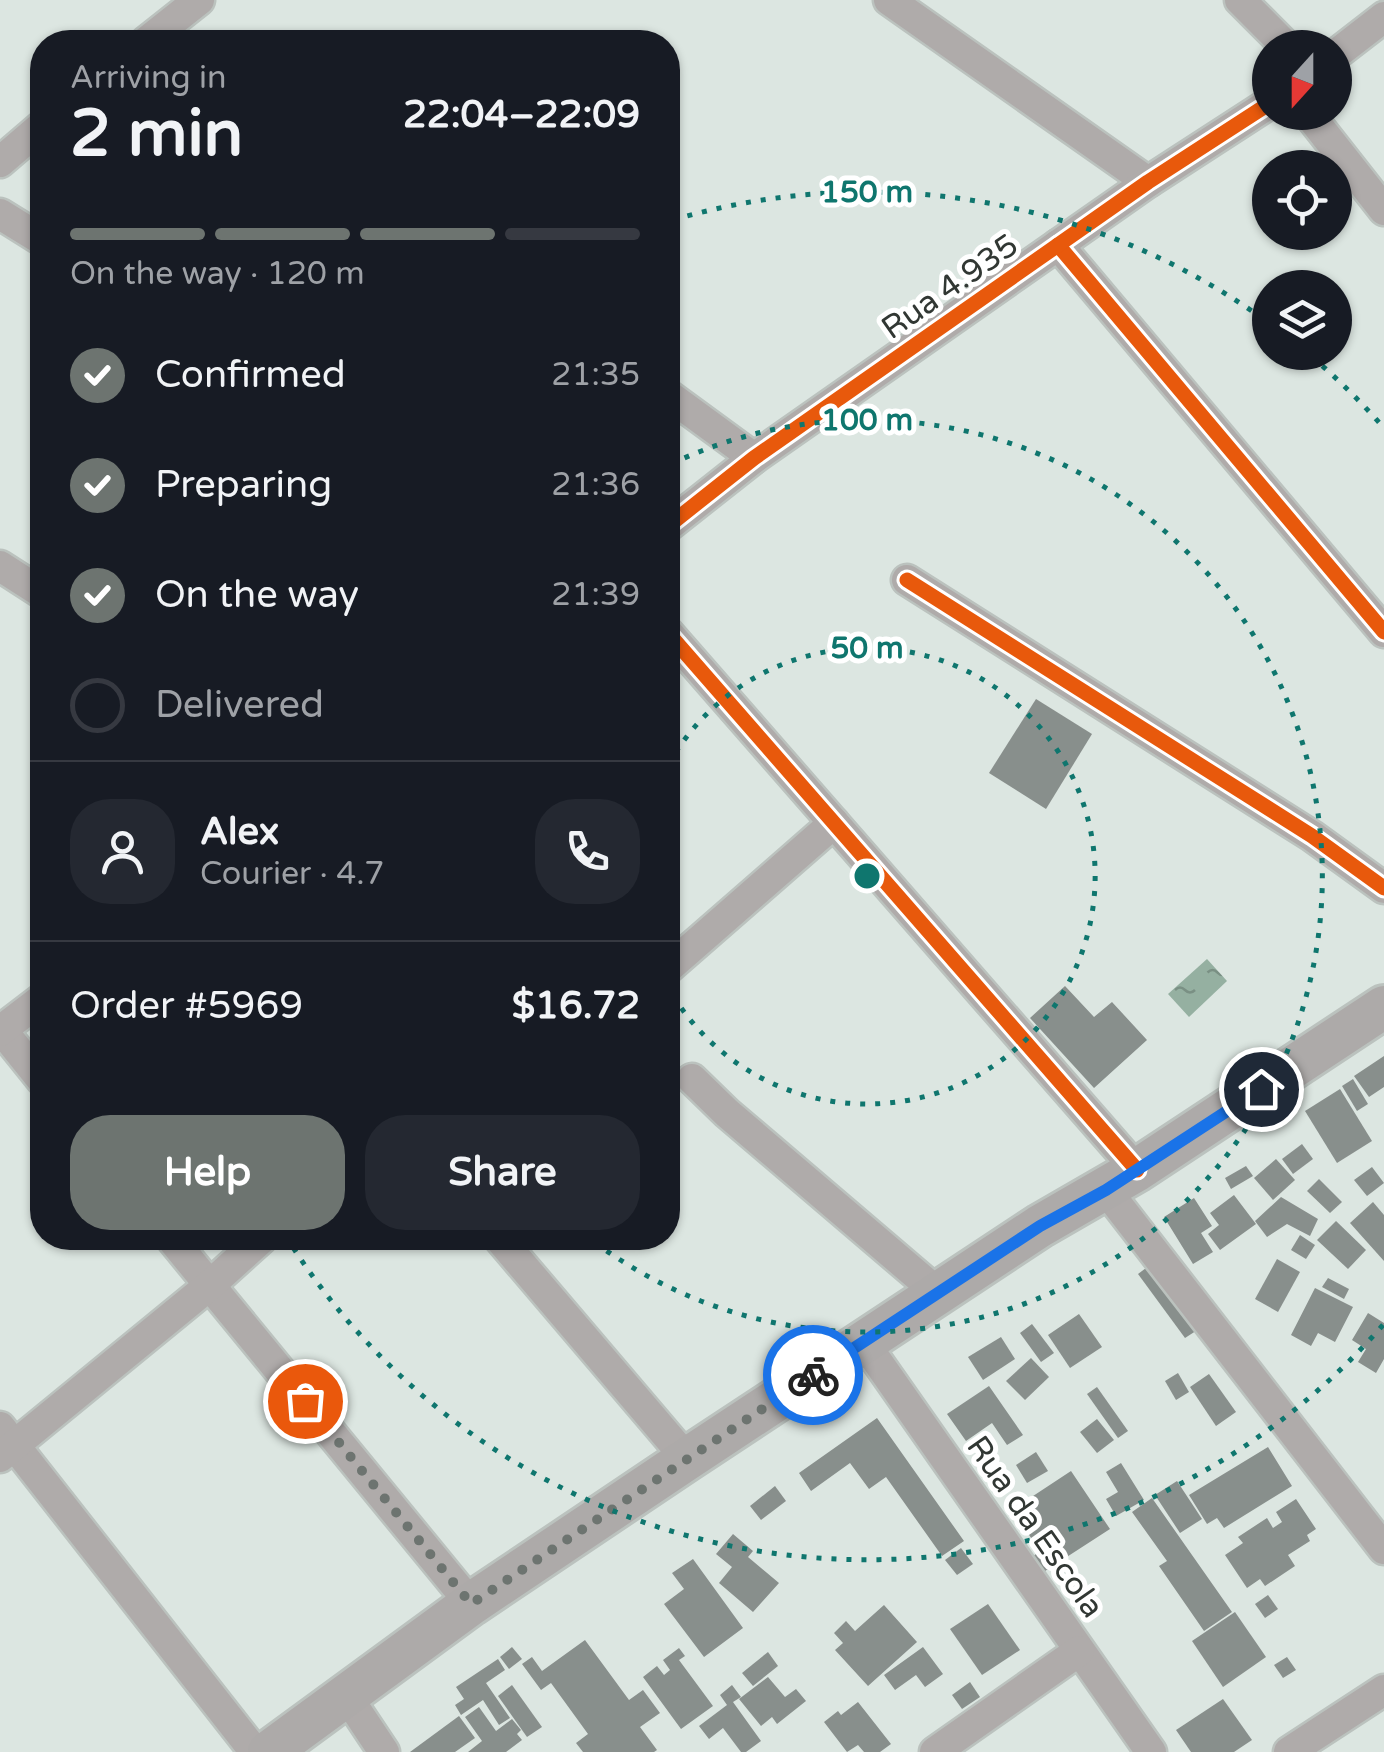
<!DOCTYPE html>
<html lang="en">
<head>
<meta charset="utf-8">
<style>
	:root { --surface:#171b24; --page:#242831; --text:#f1f3f6; --muted:#9ea1a6; --line:#363941; --accent:#6d7470 }
	body { margin:0; font-family:"Varela Round",sans-serif; background:var(--page); color:var(--text); height:100vh; display:flex; flex-direction:column; font-size:38px; white-space:nowrap }
	* { box-sizing:border-box; margin:0 }
	p { font-size:32px; color:var(--muted) }
	.icon { flex:none; width:55px; height:55px; fill:none; stroke:currentColor; stroke-width:2; stroke-linecap:round; stroke-linejoin:round }
	.map { position:relative; flex:1; overflow:hidden }
	.details { position:absolute; left:30px; top:30px; width:650px; height:1220px; display:flex; flex-direction:column; background:var(--surface); border-radius:40px; box-shadow:0 2px 8px #0004 }
	.details>* { flex:none }
	.needle { width:65px; rotate:201deg }
	.fabs { position:absolute; left:1252px; top:30px; display:grid; gap:20px }
	.fabs a { display:grid; place-items:center; width:100px; height:100px; border-radius:50%; background:var(--surface); box-shadow:0 2px 8px #0004; font-size:50px }
	.pin { position:absolute; display:grid; place-items:center; width:85px; height:85px; color:#fff; margin:-42px; border:5px solid #fff; border-radius:50%; box-shadow:0 2px 10px #0007 }
	.courier { position:absolute; display:grid; place-items:center; width:100px; height:100px; margin:-50px; border:8px solid #1a73e8; border-radius:50%; background:#fff; color:#222; box-shadow:0 2px 12px #0007 }
	.overview em { font-style:normal; font-weight:700 }
	.overview div { display:flex; flex-direction:column-reverse }
	.overview { display:flex; align-items:center; justify-content:space-between; height:170px; padding:0 40px }
	h1 { font-size:65px; font-weight:700; line-height:75px }
	.bar { display:grid; grid-template-columns:repeat(4,1fr); gap:15px 10px; align-content:center; height:120px; padding:0 40px }
	.bar i { height:12px; border-radius:8px; background:var(--line) }
	.bar .current { background:var(--accent) }
	.bar p { grid-column:span 4 }
	.line { display:flex; align-items:center; gap:25px; padding:0 40px; border-top:2px solid var(--line) }
	.line div { flex:1 }
	.round { display:grid; place-items:center; flex:none; width:105px; height:105px; border-radius:40px; background:var(--page) }
	ol { padding:0 40px; list-style:none }
	li { display:flex; align-items:center; gap:30px; height:110px }
	li p { margin-inline-start:auto }
	li .icon { padding:10px; border-radius:50%; background:var(--accent); color:#fff; stroke-width:4 }
	li:last-child { color:var(--muted) }
	li i { width:55px; height:55px; border:5px solid var(--line); border-radius:50% }
	.cta { display:flex; gap:20px; margin-top:auto; padding:20px 40px }
	.cta a { flex:1; height:115px; border-radius:40px; background:var(--accent); color:#fff; font-size:40px; font-weight:700; line-height:115px; text-align:center }
	.cta a+a { background:var(--page); color:var(--text) }
	.map>svg:first-child { display:block }
</style>
</head>
<body>
<div class="map">
<svg width="1384" height="1752" viewBox="0 0 1384 1752">
	<defs>
		<pattern id="water-ripples" width="26" height="14" patternUnits="userSpaceOnUse" patternTransform="scale(2.5)"><rect width="26" height="14" fill="#95b0a1"/><path d="M2 4q2-2 4 0t4 0M15 11q2-2 4 0t4 0" fill="none" stroke="#7a9084"/></pattern>
	</defs>
	<rect width="100%" height="100%" fill="#dce6e1"/>
	<!-- water -->
	<path fill="url(#water-ripples)" d="M1207,959L1227,981L1189,1017L1168,994Z"/>
	<!-- building -->
	<g fill="#888f8c">
		<path d="M1036,699L1092,734L1046,809L989,773Z"/>
		<path d="M1065,986L1094,1017L1112,1002L1147,1040L1094,1088L1030,1018Z"/>
		<path d="M1384,1056V1087L1369,1097L1354,1076Z"/>
		<path d="M1353,1079L1368,1104L1357,1111L1342,1086Z"/>
		<path d="M1340,1089L1372,1141L1337,1163L1305,1111Z"/>
		<path d="M1302,1144L1313,1159L1293,1174L1282,1159Z"/>
		<path d="M1276,1159L1295,1180L1273,1200L1254,1178Z"/>
		<path d="M1246,1166L1253,1176L1231,1189L1225,1178Z"/>
		<path d="M1372,1167L1384,1183L1367,1196L1354,1180Z"/>
		<path d="M1319,1179L1342,1202L1330,1213L1307,1191Z"/>
		<path d="M1234,1195L1256,1224L1220,1250L1208,1234L1219,1225L1210,1213Z"/>
		<path d="M1281,1197L1318,1219L1310,1236L1287,1224L1267,1237L1255,1221Z"/>
		<path d="M1194,1198L1212,1226L1201,1233L1213,1252L1193,1264L1164,1217Z"/>
		<path d="M1373,1202L1384,1215V1261L1350,1223Z"/>
		<path d="M1336,1221L1366,1250L1348,1269L1317,1240Z"/>
		<path d="M1300,1235L1315,1245L1306,1259L1291,1250Z"/>
		<path d="M1277,1259L1300,1272L1278,1312L1255,1299Z"/>
		<path d="M1154,1262L1202,1327L1185,1338L1138,1274Z"/>
		<path d="M1328,1278L1349,1289L1344,1299L1322,1287Z"/>
		<path d="M1315,1288L1353,1307L1335,1342L1318,1333L1311,1346L1291,1335Z"/>
		<path d="M1368,1313L1384,1323V1359L1376,1373L1358,1362L1366,1349L1352,1340Z"/>
		<path d="M1079,1314L1102,1347L1070,1368L1048,1335Z"/>
		<path d="M1032,1324L1054,1353L1041,1362L1020,1333Z"/>
		<path d="M1001,1337L1015,1359L983,1380L968,1357Z"/>
		<path d="M1031,1358L1049,1377L1025,1400L1006,1381Z"/>
		<path d="M1178,1373L1189,1392L1176,1400L1165,1381Z"/>
		<path d="M1209,1374L1236,1412L1216,1426L1190,1387Z"/>
		<path d="M989,1386L1023,1435L1007,1445L992,1423L966,1441L947,1414Z"/>
		<path d="M1097,1387L1128,1431L1118,1438L1087,1394Z"/>
		<path d="M877,1418L964,1541L942,1556L886,1477L869,1489L850,1463L811,1491L799,1473Z"/>
		<path d="M1097,1419L1114,1440L1097,1453L1080,1432Z"/>
		<path d="M1268,1447L1292,1486L1224,1528L1217,1518L1207,1524L1189,1495Z"/>
		<path d="M1036,1452L1048,1471L1027,1483L1016,1465Z"/>
		<path d="M1121,1463L1144,1500L1116,1516L1106,1499L1118,1492L1106,1472Z"/>
		<path d="M1071,1471L1110,1529L1042,1573L1032,1557L1040,1551L1012,1510Z"/>
		<path d="M1177,1481L1202,1519L1180,1533L1155,1495Z"/>
		<path d="M775,1486L786,1501L761,1520L750,1506Z"/>
		<path d="M1152,1498L1232,1612L1204,1631L1159,1566L1167,1561L1132,1512Z"/>
		<path d="M1296,1499L1316,1529L1307,1535L1310,1541L1288,1555L1295,1566L1265,1586L1260,1579L1247,1588L1225,1555L1243,1543L1238,1537L1267,1518L1273,1528L1282,1522L1276,1512Z"/>
		<path d="M733,1534L753,1551L748,1557L779,1583L753,1612L719,1583L732,1567L716,1554Z"/>
		<path d="M961,1548L973,1564L957,1575L945,1560Z"/>
		<path d="M693,1559L743,1628L704,1657L664,1604L684,1589L672,1573Z"/>
		<path d="M1268,1595L1278,1609L1265,1618L1255,1604Z"/>
		<path d="M988,1604L1020,1650L982,1675L950,1629Z"/>
		<path d="M884,1605L917,1642L868,1686L835,1650L843,1643L834,1633L846,1621L855,1631Z"/>
		<path d="M1235,1612L1266,1657L1223,1687L1192,1641Z"/>
		<path d="M585,1640L629,1700L643,1690L660,1713L640,1727L657,1750L654,1752H583L576,1743L588,1734L551,1683L541,1690L522,1664L532,1657L542,1671Z"/>
		<path d="M512,1647L522,1659L509,1669L500,1657Z"/>
		<path d="M923,1647L943,1674L925,1687L916,1675L895,1690L884,1675Z"/>
		<path d="M679,1648L685,1656L679,1660L713,1706L681,1729L643,1677L657,1666L664,1675L670,1670L663,1660Z"/>
		<path d="M768,1652L778,1666L753,1686L742,1673Z"/>
		<path d="M1287,1657L1296,1670L1283,1678L1274,1665Z"/>
		<path d="M498,1659L505,1670L486,1683L510,1718L499,1725L483,1700L461,1715L455,1705L464,1699L456,1687Z"/>
		<path d="M768,1677L785,1697L796,1689L806,1701L777,1724L772,1717L761,1726L739,1699Z"/>
		<path d="M970,1682L980,1697L962,1709L952,1695Z"/>
		<path d="M512,1685L542,1727L527,1737L498,1696Z"/>
		<path d="M732,1685L741,1697L733,1702L761,1741L746,1752H741L723,1728L709,1739L699,1726L727,1705L720,1695Z"/>
		<path d="M1223,1699L1252,1740L1234,1752H1191L1176,1730Z"/>
		<path d="M858,1702L891,1744L880,1752H864L858,1745L847,1752L824,1722L838,1711L841,1715Z"/>
		<path d="M479,1707L496,1731L512,1719L521,1730L517,1734L522,1740L506,1752H468L482,1741L465,1717Z"/>
		<path d="M459,1716L475,1738L455,1752H410Z"/>
	</g>
	<g fill="none" stroke-linecap="round" stroke-linejoin="round">
		<defs>
			<g id="street">
				<path d="M889,0L1148,182"/>
				<path d="M1240,0L1288,48"/>
				<path d="M146,42L199,0"/>
				<path d="M1335,55L1384,17"/>
				<path d="M1307,112L1384,210"/>
				<path d="M0,162L42,126"/>
				<path d="M0,214L42,240"/>
				<path d="M1058,245L1384,632"/>
				<path d="M668,395L754,458"/>
				<path d="M668,526L754,458L1148,182L1270,103"/>
				<path d="M0,566L42,593"/>
				<path d="M907,580L1312,836L1384,888"/>
				<path d="M668,633L1137,1170"/>
				<path d="M668,968L834,823"/>
				<path d="M0,1028L42,1080"/>
				<path d="M0,1031L42,999"/>
				<path d="M692,1079L727,1113L938,1293"/>
				<path d="M1106,1190L1384,1549"/>
				<path d="M171,1238L471,1604"/>
				<path d="M499,1238L687,1459"/>
				<path d="M863,1341L1151,1752"/>
				<path d="M0,1427L255,1752"/>
				<path d="M0,1457L210,1285L262,1238"/>
				<path d="M346,1695L384,1752"/>
				<path d="M935,1752L1079,1651"/>
				<path d="M1289,1752L1384,1690"/>
			</g>
			<path id="secondary" d="M269,1752L471,1604L687,1459L1040,1226L1137,1170L1384,1007"/>
		</defs>
		<!-- street casing -->
		<use href="#street" stroke="#bbc2be" stroke-width="35"/>
		<!-- secondary casing -->
		<use href="#secondary" stroke="#bbc2be" stroke-width="48"/>
		<!-- street -->
		<use href="#street" stroke="#afabaa" stroke-width="30"/>
		<!-- secondary -->
		<use href="#secondary" stroke="#adaaa9" stroke-width="42"/>
		<defs>
			<g id="cycleway">
				<path d="M1058,245L1384,632"/>
				<path d="M668,526L754,458L1148,182L1270,103"/>
				<path d="M907,580L1312,836L1384,888"/>
				<path d="M668,633L1137,1170"/>
			</g>
		</defs>
		<!-- cycleway casing -->
		<use href="#cycleway" stroke="#fff" stroke-width="21"/>
		<!-- cycleway -->
		<use href="#cycleway" stroke="#e8590c" stroke-width="15"/>
	</g>
	<g fill="none" stroke-linecap="round" stroke-linejoin="round">
		<!-- done -->
		<path stroke="#6d7470" stroke-width="10" stroke-dasharray="0 18" d="M305,1401L471,1604L813,1375"/>
		<!-- route -->
		<path stroke="#1a73e8" stroke-width="12" d="M813,1375L1040,1226L1106,1190L1261,1089"/>
	</g>
	<!-- distance rings -->
	<g fill="none" stroke="#0f766e" stroke-width="5" stroke-dasharray="5 10">
		<path d="M668 765A228 228 0 1 1 668 987"/>
		<path d="M671 464A456 456 0 1 1 589 1238"/>
		<path d="M1383 1325A684 684 0 0 1 287 1238M673 220A684 684 0 0 1 1269 323M1311 356A684 684 0 0 1 1383 427"/>
	</g>
	<g text-anchor="middle" dominant-baseline="central" stroke-width="10" stroke-linejoin="round" paint-order="stroke">
		<!-- street labels -->
		<g font-size="32" fill="#313733" stroke="#fff">
			<text transform="translate(950 287) rotate(-35)">Rua 4.935</text>
			<text transform="translate(1035 1527) rotate(55)">Rua da Escola</text>
		</g>
	</g>
	<circle cx="867" cy="876" r="15" fill="#0f766e" stroke="#fff" stroke-width="5"/>
	<g font-size="30" text-anchor="middle" font-weight="bold" fill="#0f766e" stroke="#fff" stroke-width="10" stroke-linejoin="round" paint-order="stroke">
		<text x="867" y="202">150 m</text>
		<text x="867" y="430">100 m</text>
		<text x="867" y="658">50 m</text>
	</g>
</svg>
<div class="fabs">
<a><svg class="needle" viewBox="-14 -14 28 28"><path d="M0-13l5 13h-10z" fill="#e53935"/><path d="M0 13l5-13h-10z" fill="#9ea1a6"/></svg></a>
<a><svg class="icon" aria-label="locate" viewBox="0 0 24 24"><circle cx="12" cy="12" r="6"/><path d="M12 2v4M12 18v4M2 12h4M18 12h4"/></svg></a>
<a><svg class="icon" aria-label="layers" viewBox="0 0 24 24"><path d="M12 4l9 5-9 5-9-5zM3 14l9 5 9-5"/></svg></a>
</div>
<div class="pin" style="left:305px;top:1401px;background:#ea580c"><svg class="icon" aria-label="bag" viewBox="0 0 24 24"><path d="M5 8h14l-1 12H6zM9 8a3 3 0 0 1 6 0"/></svg></div>
<div class="pin" style="left:1261px;top:1089px;background:#1f2937"><svg class="icon" aria-label="home" viewBox="0 0 24 24"><path d="M3 11l9-7 9 7M6 9v11h12V9"/></svg></div>
<div class="courier" style="left:813px;top:1375px"><svg class="icon" aria-label="bike" viewBox="0 0 24 24"><circle cx="6" cy="16" r="4"/><circle cx="18" cy="16" r="4"/><path d="M6 16l4-8h5l3 8M10 8l3 8H6M13 5h3"/></svg></div>
<section class="details">
<div class="overview"><div><h1>2 min</h1><p>Arriving in</p></div><em>22:04–22:09</em></div>
<div class="bar"><i class="current"></i><i class="current"></i><i class="current"></i><i></i><p>On the way · 120 m</p></div>
<ol>
<li><svg class="icon" aria-label="check" viewBox="0 0 24 24"><path d="M5 12l5 5 9-10"/></svg>Confirmed<p>21:35</p></li>
<li><svg class="icon" aria-label="check" viewBox="0 0 24 24"><path d="M5 12l5 5 9-10"/></svg>Preparing<p>21:36</p></li>
<li><svg class="icon" aria-label="check" viewBox="0 0 24 24"><path d="M5 12l5 5 9-10"/></svg>On the way<p>21:39</p></li>
<li><i></i>Delivered</li>
</ol>
<div class="line" style="height:180px"><a class="round"><svg class="icon" aria-label="person" viewBox="0 0 24 24"><circle cx="12" cy="8" r="4"/><path d="M4 21q1-7 8-7t8 7"/></svg></a><div><b>Alex</b><p>Courier · 4.7</p></div><a class="round"><svg class="icon" aria-label="phone" viewBox="0 0 24 24"><path d="M5 4h4l2 5-3 2q2 4 5 5l2-3 5 2v4C11 20 4 13 5 4z"/></svg></a></div>
<div class="line" style="height:130px"><div>Order #5969</div><b>$16.72</b></div>
<div class="cta"><a>Help</a><a>Share</a></div>
</section>
</div>
</body>
</html>
